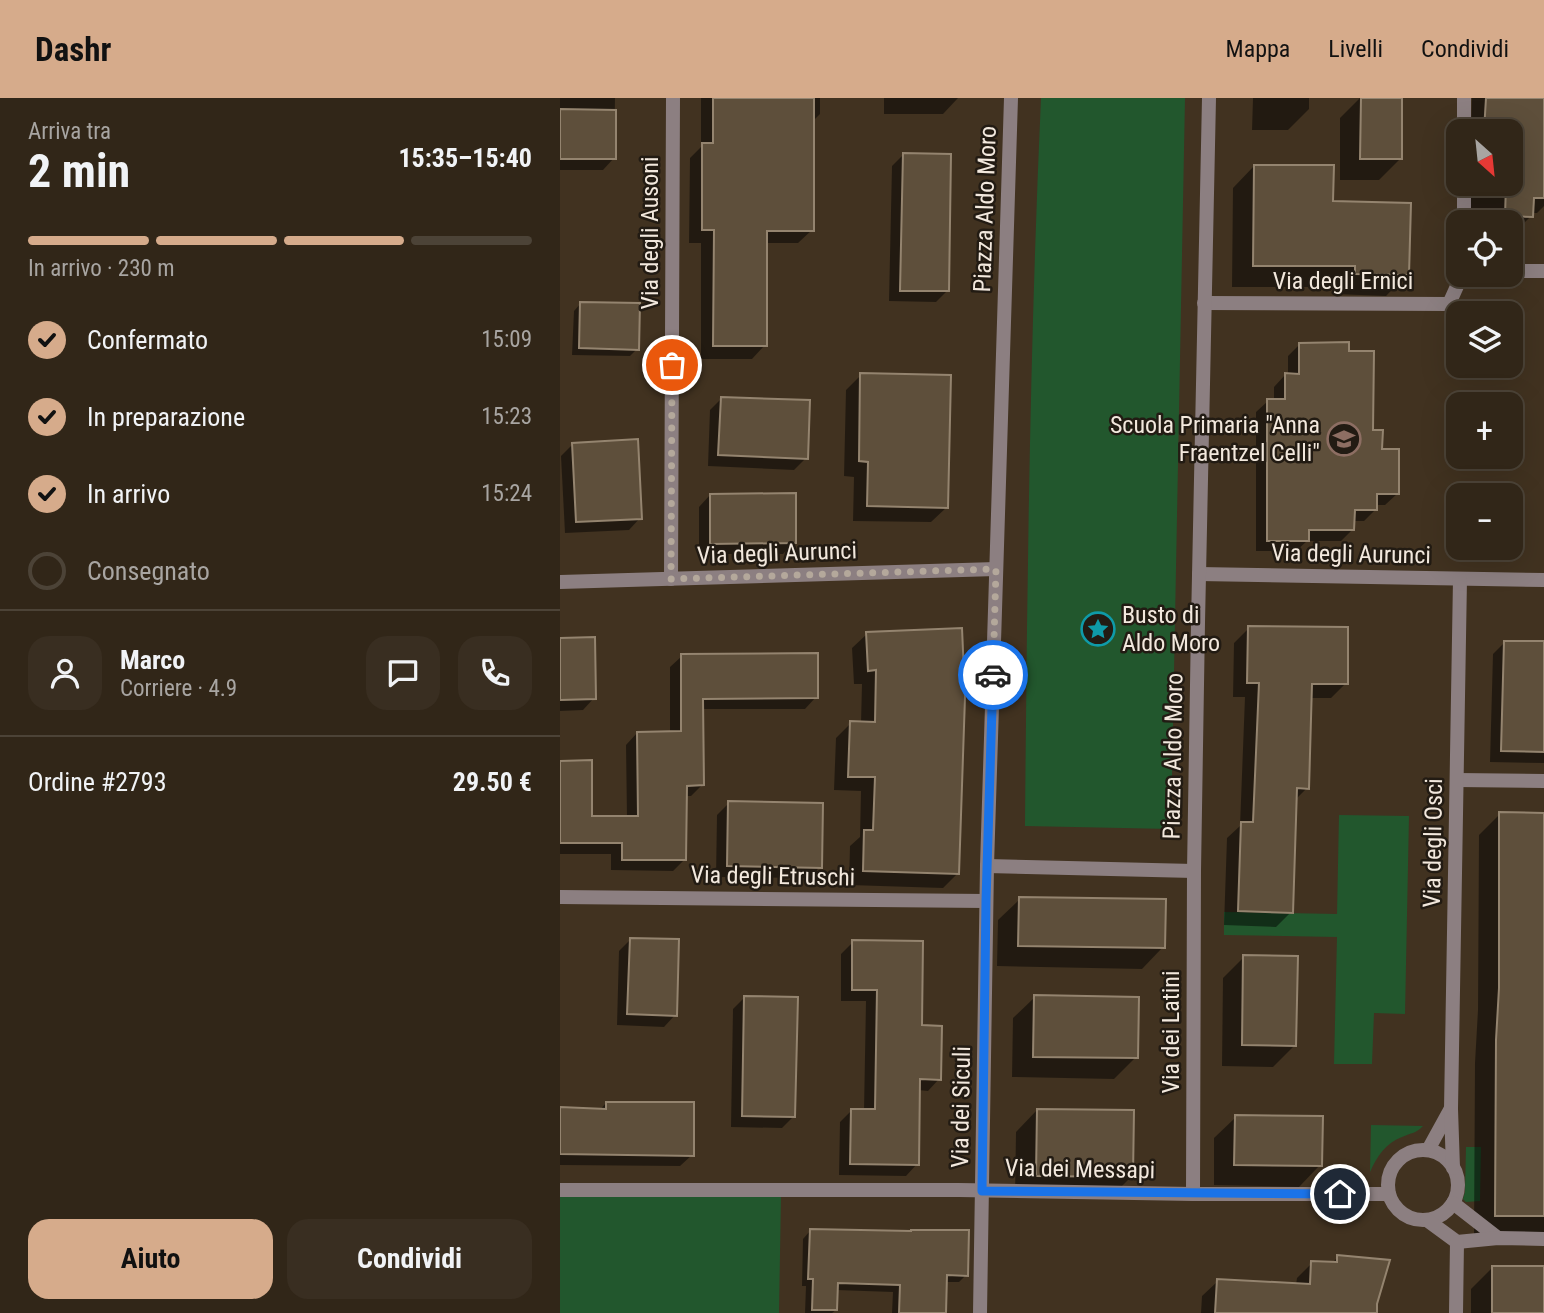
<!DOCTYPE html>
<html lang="it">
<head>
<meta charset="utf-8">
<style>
	:root { --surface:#312618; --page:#392e21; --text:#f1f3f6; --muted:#a8a5a2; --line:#4c4337; --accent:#d6ab8b }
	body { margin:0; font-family:"Roboto Condensed",sans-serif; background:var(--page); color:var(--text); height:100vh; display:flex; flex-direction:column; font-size:26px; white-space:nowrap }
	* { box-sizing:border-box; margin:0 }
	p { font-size:23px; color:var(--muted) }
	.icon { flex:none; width:38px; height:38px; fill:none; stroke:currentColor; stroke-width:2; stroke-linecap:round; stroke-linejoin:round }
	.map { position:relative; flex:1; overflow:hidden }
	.panel { display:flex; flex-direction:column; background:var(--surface); width:560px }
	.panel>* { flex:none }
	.needle { width:46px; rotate:153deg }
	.tools { position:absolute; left:886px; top:21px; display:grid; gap:14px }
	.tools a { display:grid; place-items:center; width:77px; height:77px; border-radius:14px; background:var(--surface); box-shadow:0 7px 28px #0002,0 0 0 2px var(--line); font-size:35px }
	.pin { position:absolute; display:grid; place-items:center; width:60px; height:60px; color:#fff; margin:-30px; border:4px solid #fff; border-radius:50%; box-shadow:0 2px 7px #0007 }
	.courier { position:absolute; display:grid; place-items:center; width:70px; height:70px; margin:-35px; border:5px solid #1a73e8; border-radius:50%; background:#fff; color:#222; box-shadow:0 2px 9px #0007 }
	.overview em { font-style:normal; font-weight:700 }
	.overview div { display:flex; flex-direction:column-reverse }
	.overview { display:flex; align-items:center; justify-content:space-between; height:119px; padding:0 28px }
	h1 { font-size:46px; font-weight:700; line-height:52px }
	.bar { display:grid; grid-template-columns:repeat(4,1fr); gap:10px 7px; align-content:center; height:84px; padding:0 28px }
	.bar i { height:9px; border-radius:5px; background:var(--line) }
	.bar .on { background:var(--accent) }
	.bar p { grid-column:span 4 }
	.line { display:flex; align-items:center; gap:18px; padding:0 28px; border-top:2px solid var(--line) }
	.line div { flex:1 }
	.round { display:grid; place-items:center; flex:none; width:74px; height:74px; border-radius:21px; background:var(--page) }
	ol { padding:0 28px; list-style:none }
	li { display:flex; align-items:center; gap:21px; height:77px }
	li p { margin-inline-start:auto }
	li .icon { padding:7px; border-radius:50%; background:var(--accent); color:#111; stroke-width:4 }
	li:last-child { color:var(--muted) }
	li i { width:38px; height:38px; border:4px solid var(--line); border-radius:50% }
	.button { display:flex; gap:14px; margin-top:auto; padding:14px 28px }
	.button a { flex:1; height:80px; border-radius:21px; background:var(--accent); color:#111; font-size:28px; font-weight:700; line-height:80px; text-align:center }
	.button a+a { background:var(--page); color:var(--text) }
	header { display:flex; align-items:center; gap:42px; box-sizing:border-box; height:98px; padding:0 35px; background:var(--accent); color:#111 }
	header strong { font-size:33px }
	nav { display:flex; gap:38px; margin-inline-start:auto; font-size:24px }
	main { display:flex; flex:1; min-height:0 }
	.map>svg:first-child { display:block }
</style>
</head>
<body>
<header>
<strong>Dashr</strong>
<nav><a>Mappa</a><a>Livelli</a><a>Condividi</a></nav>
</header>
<main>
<section class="panel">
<div class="overview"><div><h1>2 min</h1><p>Arriva tra</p></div><em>15:35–15:40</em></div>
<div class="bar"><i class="on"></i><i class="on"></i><i class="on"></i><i></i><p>In arrivo · 230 m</p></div>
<ol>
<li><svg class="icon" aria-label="check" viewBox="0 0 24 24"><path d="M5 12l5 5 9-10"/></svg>Confermato<p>15:09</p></li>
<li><svg class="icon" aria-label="check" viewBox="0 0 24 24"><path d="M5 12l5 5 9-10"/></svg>In preparazione<p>15:23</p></li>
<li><svg class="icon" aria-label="check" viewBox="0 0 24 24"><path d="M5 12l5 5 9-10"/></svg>In arrivo<p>15:24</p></li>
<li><i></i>Consegnato</li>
</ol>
<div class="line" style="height:126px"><a class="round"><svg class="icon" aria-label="person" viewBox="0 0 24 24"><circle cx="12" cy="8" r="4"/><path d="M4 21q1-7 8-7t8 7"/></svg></a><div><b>Marco</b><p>Corriere · 4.9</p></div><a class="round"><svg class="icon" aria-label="chat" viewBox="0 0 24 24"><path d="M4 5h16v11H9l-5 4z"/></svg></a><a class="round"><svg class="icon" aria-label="phone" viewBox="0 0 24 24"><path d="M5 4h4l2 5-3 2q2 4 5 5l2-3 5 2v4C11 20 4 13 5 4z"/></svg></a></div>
<div class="line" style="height:91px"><div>Ordine #2793</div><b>29.50 €</b></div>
<div class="button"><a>Aiuto</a><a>Condividi</a></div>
</section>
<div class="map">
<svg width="984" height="1215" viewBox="0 0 984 1215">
	<rect width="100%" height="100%" fill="#413220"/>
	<!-- green -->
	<g fill="#22572d">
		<path d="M481,0H625L611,731L465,728C467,485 470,243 481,0Z"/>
		<path d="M779,717L849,718L845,916L814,915L812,966H774L777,839L664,837V814L777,816Z"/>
		<path d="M811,1027L863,1028C857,1035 851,1035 842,1039C826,1045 817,1058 810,1074Z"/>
		<path d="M906,1049H921L920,1103L906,1104L903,1101L905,1094Z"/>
		<path d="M0,1094L221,1096L219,1215H0Z"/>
	</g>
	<!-- shadow -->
	<g fill="#0007">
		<path d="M0,0H55L54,60L43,72H0Z"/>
		<path d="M141,0H260V16L252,24V132L238,145H205V247L192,261H141V145H129L130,60L141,49Z"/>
		<path d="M324,0H398L383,16H324Z"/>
		<path d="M693,0H749V11L728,32H692Z"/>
		<path d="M800,0H841L840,61L819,82H780V20Z"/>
		<path d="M912,0H984V108L977,115H971V118L956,133H950V124H931V115H908L909,86H950V33H911Z"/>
		<path d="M343,57L387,193L376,204L329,203L332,68Z"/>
		<path d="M694,68L772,105L847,176L826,198L774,196V189H672L673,90Z"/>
		<path d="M21,205L77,251L70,258L12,257L14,213Z"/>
		<path d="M740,246L787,255L812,334L837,396L825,407H815V412L804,423H793V431L781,443H747L736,453H696V314L708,303H714V289L725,277H728V258Z"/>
		<path d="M301,277L387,409L371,424L293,423L294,379L284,378L286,292Z"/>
		<path d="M162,300L246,360L234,372L148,368L150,312Z"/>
		<path d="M13,346L80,420L69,432L5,435L1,358Z"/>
		<path d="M150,397L234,444L223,456H139V409Z"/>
		<path d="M689,530L786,585L771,600H750L747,690L735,702L731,814L716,829L664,827L667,740L680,728L685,599H673L674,545Z"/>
		<path d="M307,536L398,775L383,790L289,787L290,748L300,739L301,693L274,692L276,640L291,625H301L302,586H294L292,550Z"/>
		<path d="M0,542L34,600L23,612L0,613Z"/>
		<path d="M945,544L984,545V665L930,664L933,556Z"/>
		<path d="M122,558L256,599L245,611H141L142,687L131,698H125L124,762L113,773L51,772V756H0V664L30,719L67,720L66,647L77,635H110V569Z"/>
		<path d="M169,705L260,769L249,780L156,779L157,717Z"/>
		<path d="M940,716H984V1134L914,1138L915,965L918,912L919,737Z"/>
		<path d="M460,801L603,849L582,871L437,868L438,822Z"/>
		<path d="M70,842L115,917L104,929L57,927L59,853Z"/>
		<path d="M293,844L360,929L379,981L368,993L358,992L357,1066L346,1078L279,1077L280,1024L291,1013H304L306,903H281V856Z"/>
		<path d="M684,859L735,947L713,969L662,968L663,880Z"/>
		<path d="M185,899L234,1018L222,1030L171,1029L173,911Z"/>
		<path d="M475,899L576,959L554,981L452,979L453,920Z"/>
		<path d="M46,1005L132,1057L120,1068L0,1067V1011L39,1013Z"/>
		<path d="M477,1012L571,1079L550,1100L455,1099L456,1034Z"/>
		<path d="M676,1019L760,1067L739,1089L654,1087V1040Z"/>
		<path d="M250,1133L406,1177L399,1184H385V1215H332L333,1194L276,1192V1212L272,1215H245L246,1188H242L243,1141Z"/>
		<path d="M778,1159L815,1205V1215H641L642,1198L658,1183L736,1187L737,1180L752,1165L771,1166Z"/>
		<path d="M933,1169L984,1170V1215H911V1191Z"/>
	</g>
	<!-- building -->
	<g fill="#5e4f3b" stroke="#94846f" stroke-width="2">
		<path d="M153,0H254V133H207V248H153L154,132H142V45H153Z"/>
		<path d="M801,0H842V61H800Z"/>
		<path d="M926,0H984V100H974L973,119L945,118L946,86H950V33H924Z"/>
		<path d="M0,11L56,12V61H0Z"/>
		<path d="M343,55L391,56L389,193H340Z"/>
		<path d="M694,67H774L773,103L851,105L849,177L795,176V168H693Z"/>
		<path d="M20,204L80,205L79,252L19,250Z"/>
		<path d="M789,244V253H814L813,332H823L822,351H839V396H817V412H795L794,432H749V443H707V301H725V275L739,276V245Z"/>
		<path d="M300,275L391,277L388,410L307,408L308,364L299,363Z"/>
		<path d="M161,299L250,302L248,361L158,357Z"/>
		<path d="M78,341L82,421L16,424L12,345Z"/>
		<path d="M236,395V445L150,446V396Z"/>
		<path d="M688,528L788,529V586H752L749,691L737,690L733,815L678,813L681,724H693L699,585H687Z"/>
		<path d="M402,530L405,599L399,776L303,773L304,732H313L315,679H288L290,623L315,624L316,572L308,573L306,534Z"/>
		<path d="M35,539L36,601L0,602V540Z"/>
		<path d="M944,543H984V654L941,653Z"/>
		<path d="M258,555V600L143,601L144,687L127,688L126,762H62V745H0V663L32,662V718H78L77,634L121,633V556Z"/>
		<path d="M168,703L263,705L262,770L167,768Z"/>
		<path d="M939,714L984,715V1118H935L936,942L939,890Z"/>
		<path d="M459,799L606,801L605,850L458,848Z"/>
		<path d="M70,840L119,841L117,918L67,916Z"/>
		<path d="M292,842L363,843L362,927L382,928L381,982L360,981L359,1067L290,1066L291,1011H315L317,892H292Z"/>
		<path d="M683,857L738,858L736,948L682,947Z"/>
		<path d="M474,897L579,899L578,960L473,959Z"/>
		<path d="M184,898L238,899L235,1019L182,1018Z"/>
		<path d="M46,1004H134V1058L0,1056V1009L46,1011Z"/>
		<path d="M477,1011L574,1012L573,1079L476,1078Z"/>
		<path d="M675,1017L763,1018L762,1068L674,1067Z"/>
		<path d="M250,1131L351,1133V1132H409L408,1178L387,1177L386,1215H339L340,1187L278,1185L277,1212H252L253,1181H248Z"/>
		<path d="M777,1157L830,1162L817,1206V1215H655L657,1181L750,1186L751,1163L777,1164Z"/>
		<rect x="932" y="1168" width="52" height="47"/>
	</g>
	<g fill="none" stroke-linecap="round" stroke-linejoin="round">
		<!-- minor -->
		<g stroke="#8c7f81" stroke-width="14">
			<path d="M904,33V0"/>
			<path d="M904,124V86"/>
			<path d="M950,173H984"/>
			<path d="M644,205L889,206L902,177"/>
			<path d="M639,476L984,482"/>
			<path d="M111,481L113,0"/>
			<path d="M0,484L436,471"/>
			<path d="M897,682L984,683"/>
			<path d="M427,768L634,773"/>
			<path d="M0,799L426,803"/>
			<path d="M868,1052L890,1012"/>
			<circle cx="863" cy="1087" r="35"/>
			<path d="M893,1070L891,1011L900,481"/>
			<path d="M0,1092H399L633,1096H829"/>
			<path d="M633,1096L634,773L638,525L649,0"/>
			<path d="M893,1105L938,1140"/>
			<path d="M867,1122L897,1144L938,1140L984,1141"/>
			<path d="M420,1215L427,768L451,0"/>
			<path d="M896,1215L897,1144"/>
		</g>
	</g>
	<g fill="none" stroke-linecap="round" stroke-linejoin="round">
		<!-- done -->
		<path stroke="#b4a89b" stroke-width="7" stroke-dasharray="0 12.6" d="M112,267L111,481L436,471L433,577"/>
		<!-- route -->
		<path stroke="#1a73e8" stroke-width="9" d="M433,577L426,803L422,1093L780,1096"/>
	</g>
	<!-- icons -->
	<defs>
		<symbol id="school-ring" viewBox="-11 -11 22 22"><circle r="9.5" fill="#221b13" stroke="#8d6e63" stroke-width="1.5"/><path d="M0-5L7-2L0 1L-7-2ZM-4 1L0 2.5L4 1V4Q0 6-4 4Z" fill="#8d6e63"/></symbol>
		<symbol id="sight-ring" viewBox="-11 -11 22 22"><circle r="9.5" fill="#221b13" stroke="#0f9aa8" stroke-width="1.5"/><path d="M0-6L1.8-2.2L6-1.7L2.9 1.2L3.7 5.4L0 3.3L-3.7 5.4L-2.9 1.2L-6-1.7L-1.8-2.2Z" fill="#0f9aa8"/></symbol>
	</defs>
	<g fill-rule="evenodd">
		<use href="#school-ring" x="765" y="322" width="38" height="38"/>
		<use href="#sight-ring" x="519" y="512" width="38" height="38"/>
	</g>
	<g text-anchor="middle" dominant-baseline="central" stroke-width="5" stroke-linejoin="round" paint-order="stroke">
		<!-- street labels -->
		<g font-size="24" fill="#f2e8dd" stroke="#221b13">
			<text transform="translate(425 111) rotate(-88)">Piazza Aldo Moro</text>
			<text transform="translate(90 135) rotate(-90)">Via degli Ausoni</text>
			<text x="783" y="183">Via degli Ernici</text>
			<text transform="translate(217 455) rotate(-2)">Via degli Aurunci</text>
			<text transform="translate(791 456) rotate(1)">Via degli Aurunci</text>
			<text transform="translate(613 658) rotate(-89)">Piazza Aldo Moro</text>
			<text transform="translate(873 745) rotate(-89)">Via degli Osci</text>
			<text transform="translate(213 778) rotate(1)">Via degli Etruschi</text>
			<text transform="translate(611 934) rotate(-90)">Via dei Latini</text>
			<text transform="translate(401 1009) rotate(-89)">Via dei Siculi</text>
			<text transform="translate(520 1071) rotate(1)">Via dei Messapi</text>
		</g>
		<!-- poi labels -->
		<g font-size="24" fill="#f2e8dd" stroke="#221b13" text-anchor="end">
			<text x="760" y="327">Scuola Primaria "Anna<tspan x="760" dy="28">Fraentzel Celli"</tspan></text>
			<text x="562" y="517" text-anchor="start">Busto di<tspan x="562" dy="28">Aldo Moro</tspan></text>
		</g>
	</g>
</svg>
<div class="tools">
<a><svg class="needle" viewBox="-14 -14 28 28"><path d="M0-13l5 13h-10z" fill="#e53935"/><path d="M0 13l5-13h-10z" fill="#a8a5a2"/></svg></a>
<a><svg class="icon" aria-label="locate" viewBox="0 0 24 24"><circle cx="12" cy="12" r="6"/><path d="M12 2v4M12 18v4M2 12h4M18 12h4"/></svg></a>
<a><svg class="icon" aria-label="layers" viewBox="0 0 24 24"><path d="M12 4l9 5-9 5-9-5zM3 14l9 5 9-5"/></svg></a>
<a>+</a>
<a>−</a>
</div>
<div class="pin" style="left:112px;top:267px;background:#ea580c"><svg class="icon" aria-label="bag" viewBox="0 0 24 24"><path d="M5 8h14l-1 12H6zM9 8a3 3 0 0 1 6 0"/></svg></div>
<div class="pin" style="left:780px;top:1096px;background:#1f2937"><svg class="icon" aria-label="home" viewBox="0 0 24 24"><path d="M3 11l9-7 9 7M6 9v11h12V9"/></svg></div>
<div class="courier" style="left:433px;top:577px"><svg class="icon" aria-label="car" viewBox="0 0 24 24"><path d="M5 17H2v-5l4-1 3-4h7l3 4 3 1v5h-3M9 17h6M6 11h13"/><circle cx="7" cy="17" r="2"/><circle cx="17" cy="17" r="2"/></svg></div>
</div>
</main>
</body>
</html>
